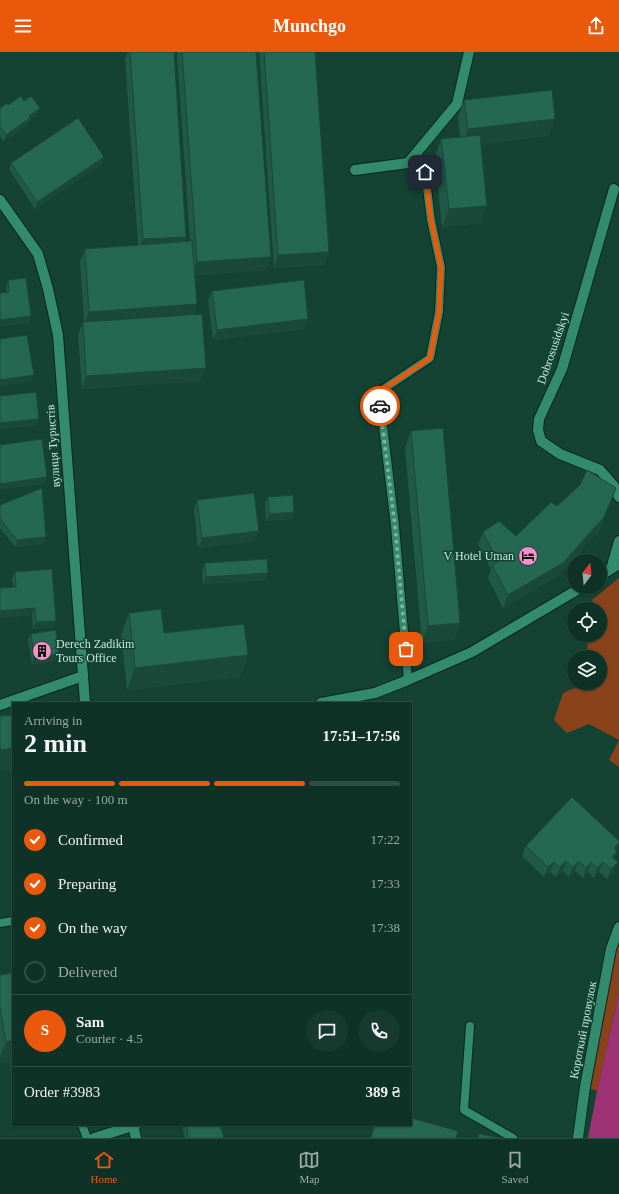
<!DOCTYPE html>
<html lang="en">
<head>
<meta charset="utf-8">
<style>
	:root { --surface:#0f3226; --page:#183a2e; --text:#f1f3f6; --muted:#9baaa7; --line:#2f4d43; --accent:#ea580c }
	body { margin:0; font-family:"Times New Roman",serif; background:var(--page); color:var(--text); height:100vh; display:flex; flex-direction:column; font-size:15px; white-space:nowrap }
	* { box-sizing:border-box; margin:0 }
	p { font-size:13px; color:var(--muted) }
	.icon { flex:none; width:22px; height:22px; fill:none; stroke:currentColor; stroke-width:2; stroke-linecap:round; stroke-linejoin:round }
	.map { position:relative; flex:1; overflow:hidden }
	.side { position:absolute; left:12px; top:650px; width:400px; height:424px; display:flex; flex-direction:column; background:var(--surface); border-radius:0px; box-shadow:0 1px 3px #0004,0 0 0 1px var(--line) }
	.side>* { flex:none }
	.needle { width:26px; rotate:16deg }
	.buttons { position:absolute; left:567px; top:502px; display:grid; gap:8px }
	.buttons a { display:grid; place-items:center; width:40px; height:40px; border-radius:50%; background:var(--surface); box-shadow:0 1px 3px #0004,0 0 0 1px var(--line); font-size:20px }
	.pin { position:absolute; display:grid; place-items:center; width:34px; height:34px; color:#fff; margin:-17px; border-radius:8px; box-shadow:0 2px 6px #0006 }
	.courier { position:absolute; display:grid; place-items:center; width:40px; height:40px; margin:-20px; border:3px solid #ea580c; border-radius:50%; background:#fff; color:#222; box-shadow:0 1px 5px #0007 }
	.overview em { font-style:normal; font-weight:700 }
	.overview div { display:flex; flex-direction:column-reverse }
	.overview { display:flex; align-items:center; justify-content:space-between; height:68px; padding:0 12px }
	h1 { font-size:26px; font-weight:700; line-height:30px }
	.bar { display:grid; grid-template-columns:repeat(4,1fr); gap:6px 4px; align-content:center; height:48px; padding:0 12px }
	.bar i { height:5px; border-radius:3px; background:var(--line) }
	.bar .active { background:var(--accent) }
	.bar p { grid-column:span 4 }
	.line { display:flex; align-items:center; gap:10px; padding:0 12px; border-top:1px solid var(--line) }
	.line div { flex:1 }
	.round { display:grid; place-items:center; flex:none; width:42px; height:42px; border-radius:21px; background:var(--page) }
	ol { padding:0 12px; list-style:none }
	li { display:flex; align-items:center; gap:12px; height:44px }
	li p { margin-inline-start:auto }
	li .icon { padding:4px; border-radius:50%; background:var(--accent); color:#fff; stroke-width:4 }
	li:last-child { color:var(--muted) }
	li i { width:22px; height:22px; border:2px solid var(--line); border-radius:50% }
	header { display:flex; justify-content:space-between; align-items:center; height:52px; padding:0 12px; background:var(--accent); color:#fff; font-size:18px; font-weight:700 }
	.dock { display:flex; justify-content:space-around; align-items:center; height:56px; border-top:1px solid var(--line); background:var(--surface); font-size:11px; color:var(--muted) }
	.dock a { display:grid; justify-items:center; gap:2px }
	.dock .active { color:var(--accent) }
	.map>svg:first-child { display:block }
</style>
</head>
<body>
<header><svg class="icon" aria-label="menu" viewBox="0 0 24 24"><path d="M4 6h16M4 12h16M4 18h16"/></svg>Munchgo<svg class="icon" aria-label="share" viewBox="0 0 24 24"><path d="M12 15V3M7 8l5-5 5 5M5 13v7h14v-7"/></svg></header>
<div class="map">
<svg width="619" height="1086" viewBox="0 0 619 1086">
	<rect width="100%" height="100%" fill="#144333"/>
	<!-- green -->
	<g fill="#89421a">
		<path d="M619,526V688L589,672L567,681L554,668L563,641L586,631H600V605H588L587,587L592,583H600V577L606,573L600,562V557H597L592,548Z"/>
		<path d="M619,688V715L609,708Z"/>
		<path d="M619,875V941L597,1039L585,1035Z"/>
	</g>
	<!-- water -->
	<path fill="#9d3274" d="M619,941V1086H588L597,1039Z"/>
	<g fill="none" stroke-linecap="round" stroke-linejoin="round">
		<defs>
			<g id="lane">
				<path d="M408,628L395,474L379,340L430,306L439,260L441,215L431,168L425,120"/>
				<path d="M0,871L13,869"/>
				<path d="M470,974L464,1058L513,1086"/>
				<path d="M82,1073L87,1086"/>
			</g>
			<g id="street">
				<path d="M355,118L408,111L457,52L469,0"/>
				<path d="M614,137L562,317L539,367L538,378L541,389L560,402L600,418L614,434L619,445"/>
				<path d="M0,148L38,202L48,237L58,283L85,651"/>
				<path d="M611,517L619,489"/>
				<path d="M600,524L617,513"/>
				<path d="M321,651L375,641L408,628L472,600L582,535"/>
				<path d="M0,653L83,624"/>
				<path d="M133,1073L136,1086"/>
				<path d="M94,1086L136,1073"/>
				<path d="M578,1086L585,1035L611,897L619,875"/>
			</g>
		</defs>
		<!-- lane casing -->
		<use href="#lane" stroke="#0a261c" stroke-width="10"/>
		<!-- street casing -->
		<use href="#street" stroke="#0a261c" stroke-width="12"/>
		<!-- lane -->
		<use href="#lane" stroke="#318b6c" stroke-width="8"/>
		<!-- street -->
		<use href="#street" stroke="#318b6c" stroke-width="10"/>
	</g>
	<!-- wall -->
	<g fill="#205946">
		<path d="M128,0H174L184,190L190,189L177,4L178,0H256L271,205L266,218L195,223L197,252L193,263L201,329L82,337L78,283L83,270H84L80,209L85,197L138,193L125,8Z"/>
		<path d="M259,0H315L329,200L324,213L274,216Z"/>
		<path d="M464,48L549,84L481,92V171L442,175L435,105L441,87L460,85L458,66Z"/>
		<path d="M24,49L37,63L29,68L28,72L4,89L0,84V56L8,53Z"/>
		<path d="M104,105L102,112L35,157L9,117L11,111Z"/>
		<path d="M8,228L29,271L6,241V235Z"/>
		<path d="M212,239L305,277L213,288L208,249Z"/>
		<path d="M411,379L460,571L454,588L422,591L405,396Z"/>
		<path d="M616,436L600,478L558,524L503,556L488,526L491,517L478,492L483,480L516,484L557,454Z"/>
		<path d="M268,445L294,460L292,467L266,469L265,451Z"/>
		<path d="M197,448L259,479L255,489L198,496L194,458Z"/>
		<path d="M0,453L44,492L15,495L0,476Z"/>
		<path d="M205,511L266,528L203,532L202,518Z"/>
		<path d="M15,520L54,575L33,577L32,563L0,566V536L13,535L12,527Z"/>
		<path d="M129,561L164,581L248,603L240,625L127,638L121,583Z"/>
		<path d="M31,582L56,609L32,612L28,588Z"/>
		<path d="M526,794L617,799L614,807V820L607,827L599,820L594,826L588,820L583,826L575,819L569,825L563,819L556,825L550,820L544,825L522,804Z"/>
		<path d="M13,921V1028L10,1009L0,1011V923Z"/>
		<path d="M183,1073H220L224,1086H185L182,1075Z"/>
		<path d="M374,1073H411L456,1086H370Z"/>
	</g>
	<!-- shaded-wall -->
	<g fill="#1a4939">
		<path d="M40,56L37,63L29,68L28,72L4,89L6,83L29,64Z"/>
		<path d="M555,67L549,84L461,95L468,77Z"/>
		<path d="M104,105L102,112L35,157L37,150Z"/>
		<path d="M487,154L481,171L442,175L449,157Z"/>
		<path d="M186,185L182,198L139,200L143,187Z"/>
		<path d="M329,200L324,213L274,216L278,203Z"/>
		<path d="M271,205L266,218L192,223L197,210Z"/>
		<path d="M197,252L192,265L84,272L89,260Z"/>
		<path d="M31,264L29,271L0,275V268Z"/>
		<path d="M308,267L305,277L213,288L217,278Z"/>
		<path d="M206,316L201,329L82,337L86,324Z"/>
		<path d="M34,323L31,329L0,335V328Z"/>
		<path d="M39,367L36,374L0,377V371Z"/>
		<path d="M47,425L45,432L0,438V432Z"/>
		<path d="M616,436L600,478L558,524L503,556L508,543Z"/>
		<path d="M294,460L292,467L266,469L269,462Z"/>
		<path d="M259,479L255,489L198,496L202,486Z"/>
		<path d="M46,485L44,492L15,495L17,488Z"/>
		<path d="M268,521L266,528L203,532L206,525Z"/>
		<path d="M35,556L32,563L0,566V559Z"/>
		<path d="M56,569L54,575L33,577L36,570Z"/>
		<path d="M460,571L454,588L422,591L428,574Z"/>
		<path d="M59,602L56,609L32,612L34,605Z"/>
		<path d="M248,603L240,625L127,638L135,616Z"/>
		<path d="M13,696V717L0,718V698Z"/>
		<path d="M619,791V792L616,800L614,796Z"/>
		<path d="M617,799L613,809L612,805Z"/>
		<path d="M566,809L563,819L556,825L560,815Z"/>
		<path d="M579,809L575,819L569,825L573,815Z"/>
		<path d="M554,810L550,820L544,825L548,815Z"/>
		<path d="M591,810L588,820L583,826L586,816Z"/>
		<path d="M603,810L599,820L594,826L597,816Z"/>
		<path d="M618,810L614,820L607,827L611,817Z"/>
		<path d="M13,988V1001L10,1009L0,1011V1006L6,990Z"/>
	</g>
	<!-- building -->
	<g fill="#256851" stroke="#1a4939">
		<path d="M130,0H174L186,185L143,187Z"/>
		<path d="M182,0H256L271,205L197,210Z"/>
		<path d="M264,0H315L329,200L278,203Z"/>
		<path d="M552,38L555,67L468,77L464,48Z"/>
		<path d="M21,44L24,49L31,44L40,56L29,64L30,66L6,83L0,75V56L7,51L8,53Z"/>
		<path d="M78,66L104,105L37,150L11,111Z"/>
		<path d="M480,83L487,154L449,157L441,87Z"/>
		<path d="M192,189L197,252L89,260L85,197Z"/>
		<path d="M26,226L31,264L0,268V241L9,240L8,228Z"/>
		<path d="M304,228L308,267L217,278L212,239Z"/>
		<path d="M202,262L206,316L86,324L83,270Z"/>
		<path d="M27,283L34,323L0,328V287Z"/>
		<path d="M36,340L39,367L0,371V344Z"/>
		<path d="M443,376L460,571L428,574L411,379Z"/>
		<path d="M42,387L47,425L0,432V393Z"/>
		<path d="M587,418L616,436L604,465L563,511L508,543L492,513L498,510L483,480L499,469L516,484L551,450L557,454L580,433Z"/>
		<path d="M42,436L46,485L17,488L0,467V453Z"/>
		<path d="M254,441L259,479L202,486L197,448Z"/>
		<path d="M293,443L294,460L269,462L268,445Z"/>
		<path d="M267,507L268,521L206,525L205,511Z"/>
		<path d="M52,517L56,569L36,570L35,556L0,559V536L16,535L15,520Z"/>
		<path d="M161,557L164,581L244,572L248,603L135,616L129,561Z"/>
		<path d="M56,578L59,602L34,605L31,582Z"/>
		<path d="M13,663V696L0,698V664Z"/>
		<path d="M572,745L619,789V791L614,796L617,799L612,805L618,810L611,817L603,810L597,816L591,810L586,816L579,809L573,815L566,809L560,815L554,810L548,815L526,794Z"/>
		<path d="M13,921V988L6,990L0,955V923Z"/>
		<path d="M411,1066L458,1079L456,1086H371L375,1073H411Z"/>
		<path d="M186,1073H220L224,1086H189Z"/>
		<path d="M479,1082L503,1086H478Z"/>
	</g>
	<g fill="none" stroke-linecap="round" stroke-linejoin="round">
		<!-- done -->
		<path stroke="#85b09f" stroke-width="4" stroke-dasharray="0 7.2" d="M380,354L395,474L406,597"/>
		<!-- route -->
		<path stroke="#ea580c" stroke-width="5" d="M380,354L379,340L430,306L439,260L441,215L431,168L425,120"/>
	</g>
	<!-- icons -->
	<defs>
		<symbol id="hotel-disc" viewBox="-11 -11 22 22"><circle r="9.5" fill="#f98fc9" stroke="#144333"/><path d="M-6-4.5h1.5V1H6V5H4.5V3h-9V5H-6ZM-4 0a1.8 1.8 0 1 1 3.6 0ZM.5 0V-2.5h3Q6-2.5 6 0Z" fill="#111"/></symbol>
		<symbol id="building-disc" viewBox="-11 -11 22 22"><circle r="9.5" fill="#f98fc9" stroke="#144333"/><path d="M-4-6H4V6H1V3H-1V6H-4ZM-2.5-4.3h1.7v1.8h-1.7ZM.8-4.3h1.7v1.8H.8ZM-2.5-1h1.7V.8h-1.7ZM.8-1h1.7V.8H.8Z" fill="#111"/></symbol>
	</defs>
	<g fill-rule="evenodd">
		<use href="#hotel-disc" x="517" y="493" width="22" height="22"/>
		<use href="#building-disc" x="31" y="588" width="22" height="22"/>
	</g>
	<g text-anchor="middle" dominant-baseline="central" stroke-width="3" stroke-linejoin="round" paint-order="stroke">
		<!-- street labels -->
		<g font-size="12" fill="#c2ebd9" stroke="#144333">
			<text transform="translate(553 296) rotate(-71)">Dobrosusidskyi</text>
			<text transform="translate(53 394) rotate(-94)">вулиця Туристів</text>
			<text transform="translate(583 978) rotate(-79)">Короткий провулок</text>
		</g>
		<!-- poi labels -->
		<g font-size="12" fill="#c2ebd9" stroke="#144333" text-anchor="end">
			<text x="514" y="504">V Hotel Uman</text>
			<text x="56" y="592" text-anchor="start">Derech Zadikim<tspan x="56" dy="14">Tours Office</tspan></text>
		</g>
	</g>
</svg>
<div class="buttons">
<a><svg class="needle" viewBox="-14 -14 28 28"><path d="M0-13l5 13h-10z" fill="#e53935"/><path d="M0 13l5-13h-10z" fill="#9baaa7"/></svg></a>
<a><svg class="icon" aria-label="locate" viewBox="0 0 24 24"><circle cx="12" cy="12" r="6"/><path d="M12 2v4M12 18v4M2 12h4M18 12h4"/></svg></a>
<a><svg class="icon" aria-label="layers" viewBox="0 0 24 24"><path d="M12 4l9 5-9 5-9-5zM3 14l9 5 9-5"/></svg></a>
</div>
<div class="pin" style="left:406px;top:597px;background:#ea580c"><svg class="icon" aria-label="bag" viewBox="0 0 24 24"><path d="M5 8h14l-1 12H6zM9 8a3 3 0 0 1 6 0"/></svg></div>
<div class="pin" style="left:425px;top:120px;background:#1f2937"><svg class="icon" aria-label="home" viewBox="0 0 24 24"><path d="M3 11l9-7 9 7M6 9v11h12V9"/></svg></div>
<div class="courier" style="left:380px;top:354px"><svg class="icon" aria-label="car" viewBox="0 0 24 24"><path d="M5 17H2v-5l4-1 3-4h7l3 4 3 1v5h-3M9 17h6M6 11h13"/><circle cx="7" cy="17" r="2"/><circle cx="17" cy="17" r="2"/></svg></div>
<section class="side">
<div class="overview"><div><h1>2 min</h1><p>Arriving in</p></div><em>17:51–17:56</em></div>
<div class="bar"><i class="active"></i><i class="active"></i><i class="active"></i><i></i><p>On the way · 100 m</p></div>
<ol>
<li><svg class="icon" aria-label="check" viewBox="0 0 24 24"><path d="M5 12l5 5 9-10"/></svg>Confirmed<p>17:22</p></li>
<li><svg class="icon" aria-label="check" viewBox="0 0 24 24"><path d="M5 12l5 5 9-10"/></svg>Preparing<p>17:33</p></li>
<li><svg class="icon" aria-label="check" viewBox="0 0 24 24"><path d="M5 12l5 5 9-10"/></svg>On the way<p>17:38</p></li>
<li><i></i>Delivered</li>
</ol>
<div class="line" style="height:72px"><b class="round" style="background:var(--accent);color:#fff">S</b><div><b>Sam</b><p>Courier · 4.5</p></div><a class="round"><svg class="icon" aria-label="chat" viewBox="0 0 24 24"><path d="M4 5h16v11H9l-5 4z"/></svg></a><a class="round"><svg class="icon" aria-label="phone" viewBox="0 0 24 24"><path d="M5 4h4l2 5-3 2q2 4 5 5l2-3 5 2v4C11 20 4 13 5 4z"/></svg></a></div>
<div class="line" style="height:52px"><div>Order #3983</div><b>389 ₴</b></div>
</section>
</div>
<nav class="dock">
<a class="active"><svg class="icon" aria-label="home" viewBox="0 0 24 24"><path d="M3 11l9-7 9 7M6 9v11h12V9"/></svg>Home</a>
<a><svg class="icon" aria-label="map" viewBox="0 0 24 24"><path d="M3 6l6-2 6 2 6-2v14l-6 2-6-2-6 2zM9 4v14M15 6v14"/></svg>Map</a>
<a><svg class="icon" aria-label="saved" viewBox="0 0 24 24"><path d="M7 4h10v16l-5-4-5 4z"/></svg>Saved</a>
</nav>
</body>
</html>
